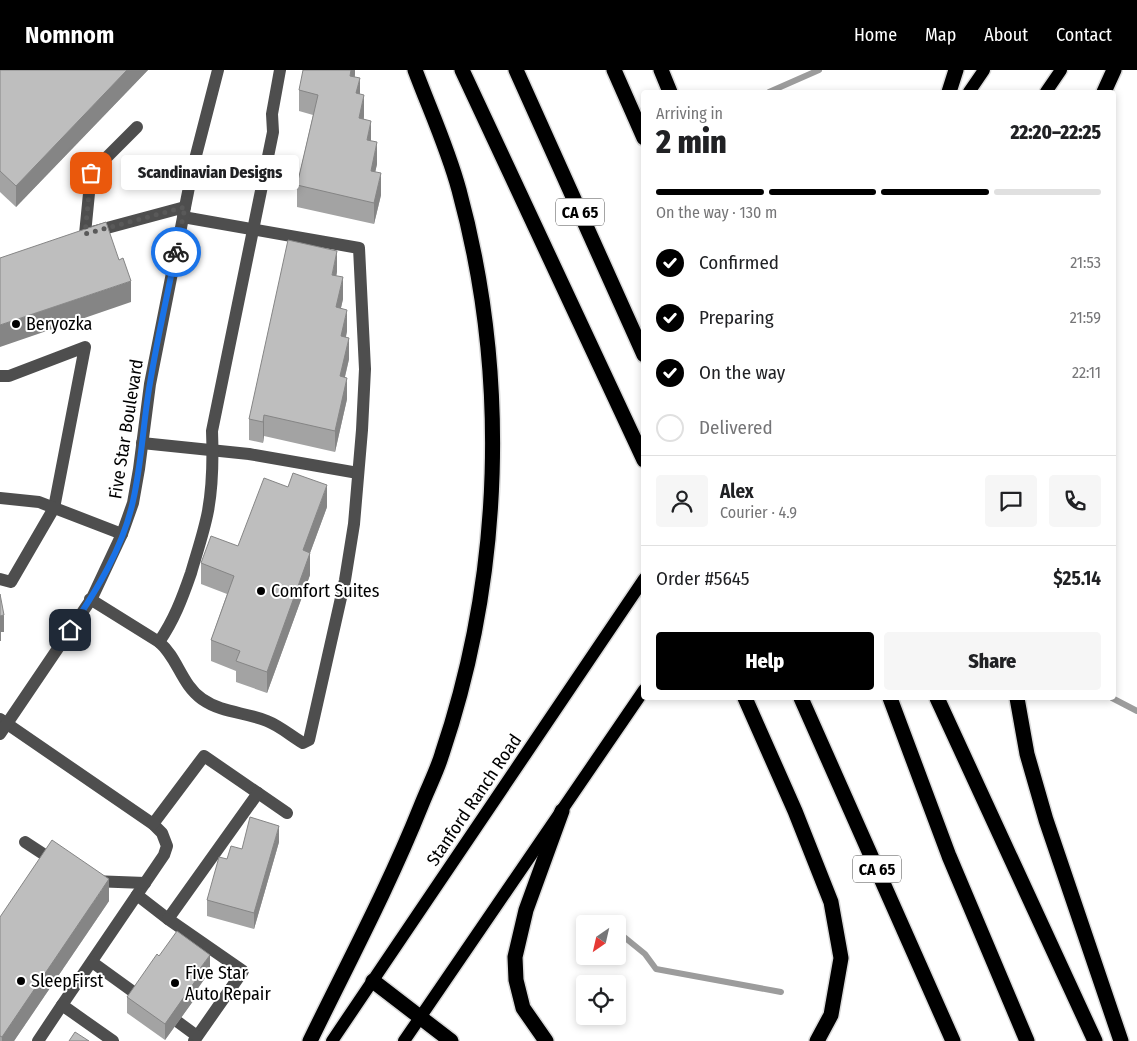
<!DOCTYPE html>
<html lang="en">
<head>
<meta charset="utf-8">
<style>
	:root { --surface:#fff; --page:#f6f6f6; --text:#202124; --muted:#757577; --line:#e0e0e0; --accent:#000 }
	body { margin:0; font-family:"Fira Sans Condensed",sans-serif; background:var(--page); color:var(--text); height:100vh; display:flex; flex-direction:column; font-size:19px; white-space:nowrap }
	* { box-sizing:border-box; margin:0 }
	p { font-size:16px; color:var(--muted) }
	.icon { flex:none; width:28px; height:28px; fill:none; stroke:currentColor; stroke-width:2; stroke-linecap:round; stroke-linejoin:round }
	.map { position:relative; flex:1; overflow:hidden }
	.details { position:absolute; left:641px; top:20px; width:475px; height:610px; display:flex; flex-direction:column; background:var(--surface); border-radius:5px; box-shadow:0 2px 8px #0003 }
	.details>* { flex:none }
	.needle { width:32px; rotate:214deg }
	.buttons { position:absolute; left:576px; top:845px; display:grid; gap:10px }
	.buttons a { display:grid; place-items:center; width:50px; height:50px; border-radius:5px; background:var(--surface); box-shadow:0 2px 8px #0003; font-size:25px }
	.pin { position:absolute; display:grid; place-items:center; width:42px; height:42px; color:#fff; margin:-21px; border-radius:10px; box-shadow:0 2px 8px #0006 }
	.courier { position:absolute; display:grid; place-items:center; width:50px; height:50px; margin:-25px; border:4px solid #1a73e8; border-radius:50%; background:#fff; color:#222; box-shadow:0 1px 6px #0007 }
	.bubble { position:absolute; height:35px; border-radius:5px; background:var(--surface); box-shadow:0 2px 8px #0003; font-size:16px; font-weight:800; line-height:35px; text-align:center }
	.head em { font-style:normal; font-weight:800 }
	.head div { display:flex; flex-direction:column-reverse }
	.head { display:flex; align-items:center; justify-content:space-between; height:85px; padding:0 15px }
	h1 { font-size:32px; font-weight:800; line-height:38px }
	.bar { display:grid; grid-template-columns:repeat(4,1fr); gap:8px 5px; align-content:center; height:60px; padding:0 15px }
	.bar i { height:6px; border-radius:4px; background:var(--line) }
	.bar .selected { background:var(--accent) }
	.bar p { grid-column:span 4 }
	.line { display:flex; align-items:center; gap:12px; padding:0 15px; border-top:1px solid var(--line) }
	.line div { flex:1 }
	.round { display:grid; place-items:center; flex:none; width:52px; height:52px; border-radius:5px; background:var(--page) }
	ol { padding:0 15px; list-style:none }
	li { display:flex; align-items:center; gap:15px; height:55px }
	li p { margin-inline-start:auto }
	li .icon { padding:5px; border-radius:50%; background:var(--accent); color:#fff; stroke-width:4 }
	li:last-child { color:var(--muted) }
	li i { width:28px; height:28px; border:2px solid var(--line); border-radius:50% }
	.button { display:flex; gap:10px; margin-top:auto; padding:10px 15px }
	.button a { flex:1; height:58px; border-radius:5px; background:var(--accent); color:#fff; font-size:20px; font-weight:800; line-height:58px; text-align:center }
	.button a+a { background:var(--page); color:var(--text) }
	header { display:flex; align-items:center; gap:30px; box-sizing:border-box; height:70px; padding:0 25px; background:var(--accent); color:#fff }
	header strong { font-size:24px }
	nav { display:flex; gap:28px; margin-inline-start:auto; font-size:18px }
	.map>svg:first-child { display:block }
</style>
</head>
<body>
<header>
<strong>Nomnom</strong>
<nav><a>Home</a><a>Map</a><a>About</a><a>Contact</a></nav>
</header>
<div class="map">
<svg width="1137" height="971" viewBox="0 0 1137 971">
	<rect width="100%" height="100%" fill="#fff"/>
	<g fill="none" stroke-linecap="round" stroke-linejoin="round">
		<!-- stream -->
		<g stroke="#9c9c9c" stroke-width="6">
			<path d="M769,22L819,0"/>
			<path d="M1112,628L1137,641"/>
			<path d="M618,862L645,884L656,899L781,922"/>
		</g>
		<defs>
			<g id="major">
				<path d="M969,22L984,0"/>
				<path d="M1046,22L1061,0"/>
				<path d="M332,971L644,509"/>
				<path d="M404,971L644,620"/>
			</g>
			<g id="highway">
				<path d="M462,0L644,390"/>
				<path d="M516,0L644,285"/>
				<path d="M614,0L644,68"/>
				<path d="M661,0L670,22"/>
				<path d="M949,22L956,0"/>
				<path d="M1104,22L1114,0"/>
				<path d="M745,628L795,741L831,832L841,888L831,945L817,971"/>
				<path d="M801,628L953,971"/>
				<path d="M890,628L949,786L1027,971"/>
				<path d="M937,628L1095,971"/>
				<path d="M1017,628L1027,684L1046,750L1121,971"/>
				<path d="M373,911L451,971"/>
				<path d="M310,971C348,893 389,816 421,736C428,718 437,701 442,684C503,503 509,304 459,120C448,79 430,40 415,0"/>
				<path d="M546,971L523,938L516,910L515,887L526,840L562,741"/>
			</g>
		</defs>
		<!-- major casing -->
		<use href="#major" stroke="#dbdbdb" stroke-width="15"/>
		<!-- highway casing -->
		<use href="#highway" stroke="#dbdbdb" stroke-width="18"/>
		<!-- minor -->
		<g stroke="#4e4e4e" stroke-width="12">
			<path d="M92,162L185,137"/>
			<path d="M85,164L91,103L137,57"/>
			<path d="M0,306H9L85,277L54,438L11,512L0,509"/>
			<path d="M142,373L249,384L358,403"/>
			<path d="M0,428L39,432L122,464"/>
			<path d="M90,529L159,572C178,588 181,614 202,629C222,643 245,642 267,651C280,656 291,666 303,673L309,670L345,510L354,454L362,360L365,299L359,178L183,147"/>
			<path d="M159,572C174,550 182,529 191,503C197,482 204,462 208,441C213,414 213,387 212,361L273,62L272,44L280,0"/>
			<path d="M0,649L153,754L162,763L167,776L164,785L62,935"/>
			<path d="M0,664L92,528L122,464L133,433L139,399L150,314L193,97L218,0"/>
			<path d="M153,754L204,686L287,743"/>
			<path d="M25,772L57,793"/>
			<path d="M92,811L145,813"/>
			<path d="M137,825L168,849L258,723"/>
			<path d="M168,849L243,901L194,971"/>
			<path d="M92,892L139,926"/>
			<path d="M178,952L197,966"/>
			<path d="M38,971L62,935L113,971"/>
		</g>
		<!-- major -->
		<use href="#major" stroke="#000" stroke-width="12"/>
		<!-- highway -->
		<use href="#highway" stroke="#000" stroke-width="15"/>
	</g>
	<!-- wall -->
	<g fill="#a3a3a3">
		<path d="M0,0H148L16,137L0,122Z"/>
		<path d="M355,0V7L364,46V49L371,71L377,94L375,102L381,125L374,154L297,137V115L313,45L299,41V20Z"/>
		<path d="M337,202L336,206L343,229L341,238L347,261L346,267L349,289L345,307L347,329L335,382L264,366L263,373L249,370V349Z"/>
		<path d="M327,437L310,483V505L267,623L236,612V601L211,591V570L227,524L201,514V493Z"/>
		<path d="M279,772L254,859L207,846V830L227,789L242,779Z"/>
		<path d="M109,831L14,971H0V847Z"/>
		<path d="M159,886L210,901L196,921V927L165,970L127,943V927Z"/>
	</g>
	<!-- shaded-wall -->
	<g fill="#858585">
		<path d="M127,0H148L16,137V116Z"/>
		<path d="M351,0H355V4L350,27V6Z"/>
		<path d="M360,8V29L356,23Z"/>
		<path d="M364,25V46L359,70V48Z"/>
		<path d="M371,51V72L367,70Z"/>
		<path d="M377,72V94L371,122V101Z"/>
		<path d="M381,103V125L374,154V133Z"/>
		<path d="M337,181V202L332,226V205Z"/>
		<path d="M343,207V229L336,258V237Z"/>
		<path d="M131,211V232L0,277V255Z"/>
		<path d="M347,240V261L341,288V266Z"/>
		<path d="M349,268V289L340,327V306Z"/>
		<path d="M347,308V329L335,382V361Z"/>
		<path d="M264,345V366L263,373V352Z"/>
		<path d="M327,415V437L303,502V480Z"/>
		<path d="M310,483V505L267,623V602Z"/>
		<path d="M4,545V562H1V571H0V546Z"/>
		<path d="M279,756V772L254,859V843Z"/>
		<path d="M109,809V831L14,971H2V967Z"/>
		<path d="M210,885V901L196,921V927L165,970V954L193,908Z"/>
	</g>
	<!-- building -->
	<g fill="#bebebe" stroke="#858585">
		<path d="M0,0H127L16,116L0,101Z"/>
		<path d="M303,0H351L350,6L360,8L356,23L364,25L359,48L371,51L367,70L377,72L371,101L381,103L374,133L297,115L318,25L299,20Z"/>
		<path d="M106,152L119,190L123,188L131,211L0,255V188Z"/>
		<path d="M288,170L337,181L332,205L343,207L336,237L347,240L341,266L349,268L340,306L347,308L335,361L264,345L263,352L249,349Z"/>
		<path d="M293,403L327,415L303,480L310,483L267,602L236,591L240,581L211,570L234,506L201,493L211,466L238,476L264,408L288,417Z"/>
		<path d="M0,524L4,545L0,546Z"/>
		<path d="M250,747L279,756L254,843L207,830L219,787L227,789L231,776L242,779Z"/>
		<path d="M52,770L109,809L2,967L0,966V847Z"/>
		<path d="M177,861L210,885L193,908L196,910L165,954L127,927L157,884L159,886Z"/>
		<path d="M75,962L89,971H69Z"/>
	</g>
	<g fill="none" stroke-linecap="round" stroke-linejoin="round">
		<!-- done -->
		<path stroke="#595959" stroke-width="5" stroke-dasharray="0 9" d="M91,103L85,164L185,137L176,182"/>
		<!-- route -->
		<path stroke="#1a73e8" stroke-width="6" d="M70,560C96,521 123,478 133,431C142,392 143,352 150,313C157,270 167,226 176,182"/>
	</g>
	<!-- markers -->
	<g fill="#000" stroke="#fff" stroke-width="2">
		<circle cx="16" cy="254" r="5"/>
		<circle cx="261" cy="521" r="5"/>
		<circle cx="21" cy="911" r="5"/>
		<circle cx="175" cy="913" r="5"/>
	</g>
	<g text-anchor="middle" dominant-baseline="central" stroke-width="4" stroke-linejoin="round" paint-order="stroke">
		<!-- shield labels -->
		<g fill="#fff" stroke="#4c4c4c" stroke-width="1">
			<rect x="556" y="128.5" width="48" height="27" rx="4"/>
			<rect x="853" y="785.5" width="48" height="27" rx="4"/>
		</g>
		<g font-size="16" font-weight="bold" fill="#000">
			<text x="580" y="142">CA 65</text>
			<text x="877" y="799">CA 65</text>
		</g>
		<!-- poi labels -->
		<g font-size="18" fill="#000" stroke="#fff" text-anchor="start">
			<text x="26" y="254">Beryozka</text>
			<text x="271" y="521">Comfort Suites</text>
			<text x="185" y="903">Five Star<tspan x="185" dy="21">Auto Repair</tspan></text>
			<text x="31" y="911">SleepFirst</text>
		</g>
		<!-- street labels -->
		<g font-size="18" fill="#000" stroke="#fff">
			<text transform="translate(126 359) rotate(-81)">Five Star Boulevard</text>
			<text transform="translate(474 730) rotate(-56)">Stanford Ranch Road</text>
		</g>
	</g>
</svg>
<div class="buttons">
<a><svg class="needle" viewBox="-14 -14 28 28"><path d="M0-13l5 13h-10z" fill="#e53935"/><path d="M0 13l5-13h-10z" fill="#757577"/></svg></a>
<a><svg class="icon" aria-label="locate" viewBox="0 0 24 24"><circle cx="12" cy="12" r="6"/><path d="M12 2v4M12 18v4M2 12h4M18 12h4"/></svg></a>
</div>
<div class="pin" style="left:91px;top:103px;background:#ea580c"><svg class="icon" aria-label="bag" viewBox="0 0 24 24"><path d="M5 8h14l-1 12H6zM9 8a3 3 0 0 1 6 0"/></svg></div>
<div class="pin" style="left:70px;top:560px;background:#1f2937"><svg class="icon" aria-label="home" viewBox="0 0 24 24"><path d="M3 11l9-7 9 7M6 9v11h12V9"/></svg></div>
<div class="courier" style="left:176px;top:182px"><svg class="icon" aria-label="bike" viewBox="0 0 24 24"><circle cx="6" cy="16" r="4"/><circle cx="18" cy="16" r="4"/><path d="M6 16l4-8h5l3 8M10 8l3 8H6M13 5h3"/></svg></div>
<div class="bubble" style="left:121px;top:85px;width:178px">Scandinavian Designs</div>
<section class="details">
<div class="head"><div><h1>2 min</h1><p>Arriving in</p></div><em>22:20–22:25</em></div>
<div class="bar"><i class="selected"></i><i class="selected"></i><i class="selected"></i><i></i><p>On the way · 130 m</p></div>
<ol>
<li><svg class="icon" aria-label="check" viewBox="0 0 24 24"><path d="M5 12l5 5 9-10"/></svg>Confirmed<p>21:53</p></li>
<li><svg class="icon" aria-label="check" viewBox="0 0 24 24"><path d="M5 12l5 5 9-10"/></svg>Preparing<p>21:59</p></li>
<li><svg class="icon" aria-label="check" viewBox="0 0 24 24"><path d="M5 12l5 5 9-10"/></svg>On the way<p>22:11</p></li>
<li><i></i>Delivered</li>
</ol>
<div class="line" style="height:90px"><a class="round"><svg class="icon" aria-label="person" viewBox="0 0 24 24"><circle cx="12" cy="8" r="4"/><path d="M4 21q1-7 8-7t8 7"/></svg></a><div><b>Alex</b><p>Courier · 4.9</p></div><a class="round"><svg class="icon" aria-label="chat" viewBox="0 0 24 24"><path d="M4 5h16v11H9l-5 4z"/></svg></a><a class="round"><svg class="icon" aria-label="phone" viewBox="0 0 24 24"><path d="M5 4h4l2 5-3 2q2 4 5 5l2-3 5 2v4C11 20 4 13 5 4z"/></svg></a></div>
<div class="line" style="height:65px"><div>Order #5645</div><b>$25.14</b></div>
<div class="button"><a>Help</a><a>Share</a></div>
</section>
</div>
</body>
</html>
